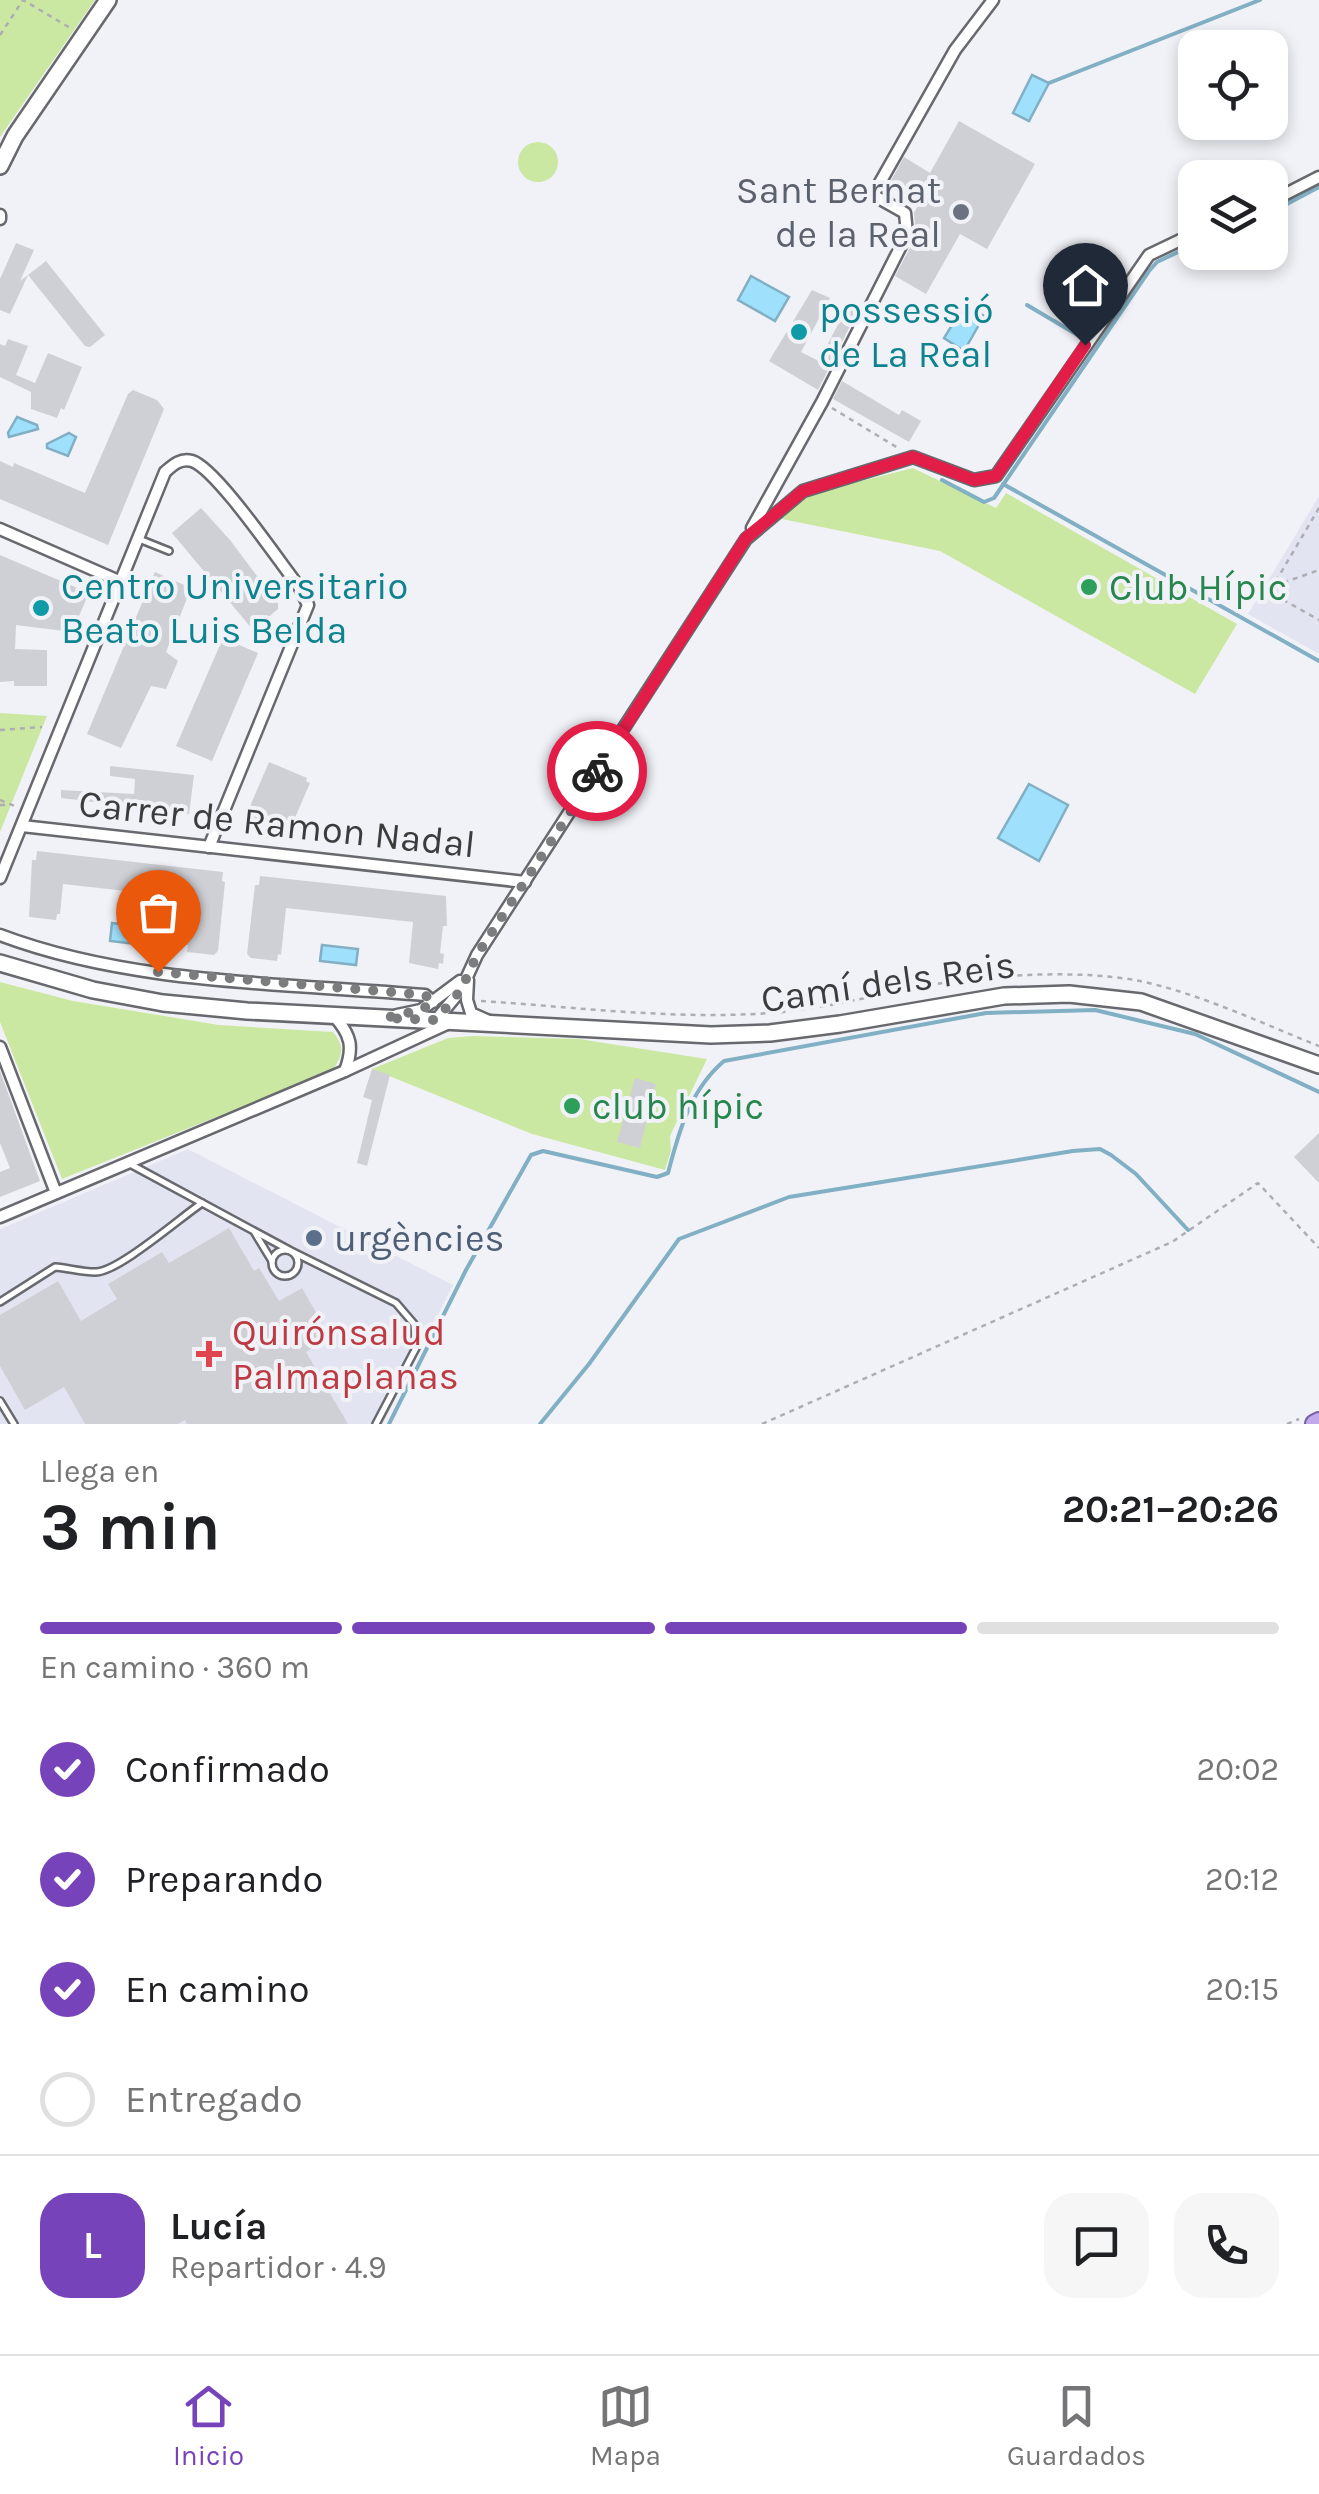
<!DOCTYPE html>
<html lang="es">
<head>
<meta charset="utf-8">
<style>
	:root { --surface:#fff; --page:#f6f6f6; --text:#202124; --muted:#757577; --line:#e0e0e0; --accent:#7743ba }
	body { margin:0; font-family:Karla,sans-serif; background:var(--page); color:var(--text); height:100vh; display:flex; flex-direction:column; font-size:38px; white-space:nowrap }
	* { box-sizing:border-box; margin:0 }
	p { font-size:32px; color:var(--muted) }
	.icon { flex:none; width:55px; height:55px; fill:none; stroke:currentColor; stroke-width:2; stroke-linecap:round; stroke-linejoin:round }
	.map { position:relative; height:1424px; overflow:hidden }
	.details { display:flex; flex-direction:column; background:var(--surface); flex:1 }
	.details>* { flex:none }
	.tools { position:absolute; left:1178px; top:30px; display:grid; gap:20px }
	.tools a { display:grid; place-items:center; width:110px; height:110px; border-radius:20px; background:var(--surface); box-shadow:0 5px 15px #0003; font-size:50px }
	.pin { position:absolute; display:grid; place-items:center; width:85px; height:85px; color:#fff; margin:-102px -42px; border-radius:50% 50% 50% 0; rotate:-45deg; box-shadow:0 0 10px #0007 }
	.pin .icon { rotate:45deg }
	.courier { position:absolute; display:grid; place-items:center; width:100px; height:100px; margin:-50px; border:8px solid #e11d48; border-radius:50%; background:#fff; color:#222; box-shadow:0 2px 12px #0007 }
	.summary em { font-style:normal; font-weight:700 }
	.summary div { display:flex; flex-direction:column-reverse }
	.summary { display:flex; align-items:center; justify-content:space-between; height:170px; padding:0 40px }
	h1 { font-size:65px; font-weight:700; line-height:75px }
	.bar { display:grid; grid-template-columns:repeat(4,1fr); gap:15px 10px; align-content:center; height:120px; padding:0 40px }
	.bar i { height:12px; border-radius:8px; background:var(--line) }
	.bar .on { background:var(--accent) }
	.bar p { grid-column:span 4 }
	.line { display:flex; align-items:center; gap:25px; padding:0 40px; border-top:2px solid var(--line) }
	.line div { flex:1 }
	.round { display:grid; place-items:center; flex:none; width:105px; height:105px; border-radius:30px; background:var(--page) }
	ol { padding:0 40px; list-style:none }
	li { display:flex; align-items:center; gap:30px; height:110px }
	li p { margin-inline-start:auto }
	li .icon { padding:10px; border-radius:50%; background:var(--accent); color:#fff; stroke-width:4 }
	li:last-child { color:var(--muted) }
	li i { width:55px; height:55px; border:5px solid var(--line); border-radius:50% }
	.tabs { display:flex; justify-content:space-around; align-items:center; height:140px; border-top:2px solid var(--line); background:var(--surface); font-size:28px; color:var(--muted) }
	.tabs a { display:grid; justify-items:center; gap:5px }
	.tabs .on { color:var(--accent) }
	.map>svg:first-child { display:block }
</style>
</head>
<body>
<div class="map">
<svg width="1319" height="1424" viewBox="0 0 1319 1424">
	<rect width="100%" height="100%" fill="#f1f2f7"/>
	<!-- built -->
	<g fill="#e2e5f1">
		<path d="M1319,496V654L1248,614Z"/>
		<path d="M188,1149L453,1285L383,1424H0V1229Z"/>
	</g>
	<!-- green -->
	<g fill="#cbe8a3">
		<path d="M0,0H95L0,137Z"/>
		<circle cx="538" cy="162" r="20"/>
		<path d="M913,468L996,508L1006,493L1237,624L1195,694L940,551L782,519L786,508L802,496Z"/>
		<path d="M0,713L47,716L0,832Z"/>
		<path d="M0,982L73,1001L219,1025L333,1032C345,1047 343,1054 333,1070L62,1179L0,1022Z"/>
		<path d="M473,1036L579,1039L707,1059L670,1136L671,1150L665,1170L532,1134L372,1069L448,1038Z"/>
	</g>
	<!-- water -->
	<g fill="#9fe0fd" stroke="#81afc3" stroke-width="2.5">
		<path d="M1032,75L1049,83L1029,121L1013,113Z"/>
		<path d="M751,276L789,297L775,321L738,300Z"/>
		<path d="M965,304L984,316L964,351L944,338Z"/>
		<path d="M17,417L37,425L38,429L9,437L8,433Z"/>
		<path d="M69,433L76,437L68,456L47,448V444Z"/>
		<path d="M1029,784L1068,805L1039,861L998,838Z"/>
		<path d="M112,923L147,927L145,945L110,941Z"/>
		<path d="M322,945L358,949L356,965L320,961Z"/>
	</g>
	<g fill="none" stroke-linecap="round" stroke-linejoin="round">
		<!-- stream -->
		<g stroke="#81afc3" stroke-width="4">
			<path d="M1049,83L1260,0"/>
			<path d="M1270,213L1319,187"/>
			<path d="M1027,305L1081,337"/>
			<path d="M942,480L984,502L994,498L1149,271L1157,262L1195,244"/>
			<path d="M1003,484L1319,661"/>
			<path d="M389,1424L466,1270L531,1155L543,1151L657,1177L668,1173C679,1131 690,1090 724,1061L986,1013L1095,1010L1195,1034L1319,1092"/>
			<path d="M540,1424L589,1364L679,1239L789,1197L1073,1151L1100,1149L1111,1155L1136,1174L1188,1230"/>
		</g>
	</g>
	<!-- building -->
	<g fill="#cfd0d5">
		<path d="M959,121L1035,164L987,249L960,234L926,294L895,276L920,229L915,227L914,213L920,201L889,184L904,157L930,173Z"/>
		<path d="M16,243L34,250L20,281L28,275L10,314L0,310V279Z"/>
		<path d="M46,261L105,335L90,347L85,346L28,275Z"/>
		<path d="M812,290L830,298L801,352L819,361L847,307L857,312L818,390L769,361Z"/>
		<path d="M8,339L28,346L16,375L35,383L48,353L82,367L64,410L61,408L57,418L31,409V392L0,377V344L5,346Z"/>
		<path d="M842,381L899,415L902,410L921,421L909,442L833,399Z"/>
		<path d="M133,390L157,400L164,409L108,545L0,499V461L13,467L14,463L85,493L128,394Z"/>
		<path d="M201,508L230,540L278,604V609L253,630L172,533Z"/>
		<path d="M0,555L89,593L72,632L16,625L15,649L47,650V686H14V681L0,682Z"/>
		<path d="M155,572L191,588L166,652L178,661L166,689L151,686L121,748L87,734Z"/>
		<path d="M223,638L258,653L212,761L176,746Z"/>
		<path d="M269,762L307,778L306,781L310,783L294,820L290,818L286,826L272,820L270,824L245,818Z"/>
		<path d="M110,766L194,775L189,814L61,798V790L134,794L135,779L110,776Z"/>
		<path d="M37,851L223,872L222,881L225,882L218,951L214,955L187,952L188,945H184L189,898L63,884L60,914H57L56,920L29,917L32,860H36Z"/>
		<path d="M260,876L446,896L447,926H443L440,953L444,954L443,964L439,963L438,969L409,963L413,922L286,908L281,955L278,954L277,961L251,958L247,954L255,885H259Z"/>
		<path d="M372,1069L390,1075L367,1166L357,1163L372,1100L363,1097Z"/>
		<path d="M0,1071L40,1181L0,1197V1172L10,1168L0,1143Z"/>
		<path d="M635,1078L656,1084L640,1148L617,1142Z"/>
		<path d="M1319,1133V1183L1294,1157Z"/>
		<path d="M229,1228L254,1271L259,1268L279,1301L302,1288L330,1337L306,1352L348,1424H187L185,1420L178,1424H85L64,1387L25,1410L0,1366V1315L58,1281L81,1321L117,1299L108,1284L162,1252L169,1263Z"/>
	</g>
	<g fill="none" stroke-linecap="round" stroke-linejoin="round">
		<defs>
			<g id="lane">
				<path d="M139,539L169,551"/>
				<path d="M130,1164L291,1251L396,1303L414,1324L416,1348L376,1424"/>
				<path d="M255,1233L272,1261"/>
				<circle cx="285" cy="1263" r="13"/>
				<path d="M0,1302L55,1267C68,1268 82,1272 95,1272C117,1273 181,1217 202,1203"/>
				<path d="M0,1401L14,1424"/>
			</g>
			<g id="street">
				<path d="M1270,202L1319,177"/>
				<path d="M0,215V219"/>
				<path d="M752,528L822,402L907,234L905,213L873,195L955,50L993,0"/>
				<path d="M0,529L119,581"/>
				<path d="M22,826L525,882"/>
				<path d="M0,878L165,472C173,465 180,458 192,461C217,469 280,563 300,588L308,605L209,847"/>
				<path d="M0,935C132,985 286,983 425,995L433,1002"/>
				<path d="M468,980L467,1000L471,1013L489,1021"/>
				<path d="M397,1015L421,1010L460,981"/>
				<path d="M334,1016C351,1035 354,1047 345,1071"/>
				<path d="M436,1020L461,990L477,955L746,539L803,491L913,457L974,480L996,476L1149,255L1195,233"/>
				<path d="M0,1047L56,1193"/>
				<path d="M0,1217L345,1071L449,1023"/>
			</g>
			<g id="secondary">
				<path d="M0,166L15,136L108,0"/>
				<path d="M0,963L93,990L163,1003L247,1011L711,1035L770,1033L840,1024L1004,996L1069,994L1141,1002L1319,1065"/>
			</g>
			<path id="primary" d="M1315,1424L1319,1422"/>
		</defs>
		<!-- lane casing -->
		<use href="#lane" stroke="#68696e" stroke-width="10"/>
		<!-- street casing -->
		<use href="#street" stroke="#68696e" stroke-width="15"/>
		<!-- secondary casing -->
		<use href="#secondary" stroke="#68696e" stroke-width="20"/>
		<!-- primary casing -->
		<use href="#primary" stroke="#785ea5" stroke-width="22"/>
		<!-- path -->
		<g stroke="#adaeb2" stroke-width="2.5" stroke-dasharray="5 5" stroke-linecap="butt">
			<path d="M0,35L23,0L72,29"/>
			<path d="M832,408L898,448"/>
			<path d="M1319,508L1273,586V594L1319,620"/>
			<path d="M1274,586L1319,570"/>
			<path d="M0,730L42,727"/>
			<path d="M0,800L17,807"/>
			<path d="M0,805H9"/>
			<path d="M481,1001C576,1007 674,1020 770,1013C828,1009 885,992 943,983C999,974 1084,970 1140,981C1201,994 1261,1023 1319,1046"/>
			<path d="M762,1424L1172,1242L1258,1183L1319,1248"/>
			<path d="M1287,1424L1299,1419"/>
		</g>
		<!-- lane -->
		<use href="#lane" stroke="#fff" stroke-width="5"/>
		<!-- street -->
		<use href="#street" stroke="#fff" stroke-width="10"/>
		<!-- secondary -->
		<use href="#secondary" stroke="#fff" stroke-width="15"/>
		<!-- primary -->
		<use href="#primary" stroke="#c2a9eb" stroke-width="18"/>
	</g>
	<g fill="none" stroke-linecap="round" stroke-linejoin="round">
		<!-- done -->
		<path stroke="#7b7c7e" stroke-width="10" stroke-dasharray="0 18" d="M158,972L425,995L433,1002L421,1010L385,1018L436,1020L461,990L477,955L597,771"/>
		<!-- route -->
		<path stroke="#e11d48" stroke-width="12" d="M597,771L746,538L803,491L913,457L974,480L996,476L1085,345"/>
	</g>
	<!-- markers -->
	<circle fill="#6b7280" stroke="#f1f2f7" stroke-width="4" cx="961" cy="212" r="10"/>
	<g fill="#0f9aa8" stroke="#f1f2f7" stroke-width="4">
		<circle cx="799" cy="332" r="10"/>
		<circle cx="41" cy="608" r="10"/>
	</g>
	<g fill="#2e9e5b" stroke="#f1f2f7" stroke-width="4">
		<circle cx="1089" cy="587" r="10"/>
		<circle cx="572" cy="1106" r="10"/>
	</g>
	<circle fill="#5c6f8a" stroke="#f1f2f7" stroke-width="4" cx="314" cy="1238" r="10"/>
	<path fill="#e0444e" stroke="#f1f2f7" stroke-width="4" d="M204 1339h10v10h10v10h-10v10h-10v-10h-10v-10h10z"/>
	<g text-anchor="middle" dominant-baseline="central" stroke-width="8" stroke-linejoin="round" paint-order="stroke">
		<!-- worship labels -->
		<g font-size="38" fill="#5b616d" stroke="#f1f2f7" text-anchor="end">
			<text x="941" y="190">Sant Bernat<tspan x="941" dy="44">de la Real</tspan></text>
		</g>
		<!-- culture labels -->
		<g font-size="38" fill="#0d838f" stroke="#f1f2f7" text-anchor="start">
			<text x="819" y="310">possessió<tspan x="819" dy="44">de La Real</tspan></text>
			<text x="61" y="586">Centro Universitario<tspan x="61" dy="44">Beato Luis Belda</tspan></text>
		</g>
		<!-- leisure labels -->
		<g font-size="38" fill="#27864d" stroke="#f1f2f7" text-anchor="start">
			<text x="1109" y="587">Club Hípic</text>
			<text x="592" y="1106">club hípic</text>
		</g>
		<!-- street labels -->
		<g font-size="38" fill="#3b3c3d" stroke="#f1f2f7">
			<text transform="translate(277 824) rotate(6)">Carrer de Ramon Nadal</text>
			<text transform="translate(888 982) rotate(-8)">Camí dels Reis</text>
		</g>
		<!-- service labels -->
		<g font-size="38" fill="#4e5e75" stroke="#f1f2f7" text-anchor="start">
			<text x="334" y="1238">urgències</text>
		</g>
		<!-- health labels -->
		<g font-size="38" fill="#be3a42" stroke="#f1f2f7" text-anchor="start">
			<text x="232" y="1332">Quirónsalud<tspan x="232" dy="44">Palmaplanas</tspan></text>
		</g>
	</g>
</svg>
<div class="tools">
<a><svg class="icon" aria-label="locate" viewBox="0 0 24 24"><circle cx="12" cy="12" r="6"/><path d="M12 2v4M12 18v4M2 12h4M18 12h4"/></svg></a>
<a><svg class="icon" aria-label="layers" viewBox="0 0 24 24"><path d="M12 4l9 5-9 5-9-5zM3 14l9 5 9-5"/></svg></a>
</div>
<div class="pin" style="left:158px;top:972px;background:#ea580c"><svg class="icon" aria-label="bag" viewBox="0 0 24 24"><path d="M5 8h14l-1 12H6zM9 8a3 3 0 0 1 6 0"/></svg></div>
<div class="pin" style="left:1085px;top:345px;background:#1f2937"><svg class="icon" aria-label="home" viewBox="0 0 24 24"><path d="M3 11l9-7 9 7M6 9v11h12V9"/></svg></div>
<div class="courier" style="left:597px;top:771px"><svg class="icon" aria-label="bike" viewBox="0 0 24 24"><circle cx="6" cy="16" r="4"/><circle cx="18" cy="16" r="4"/><path d="M6 16l4-8h5l3 8M10 8l3 8H6M13 5h3"/></svg></div>
</div>
<section class="details">
<div class="summary"><div><h1>3 min</h1><p>Llega en</p></div><em>20:21–20:26</em></div>
<div class="bar"><i class="on"></i><i class="on"></i><i class="on"></i><i></i><p>En camino · 360 m</p></div>
<ol>
<li><svg class="icon" aria-label="check" viewBox="0 0 24 24"><path d="M5 12l5 5 9-10"/></svg>Confirmado<p>20:02</p></li>
<li><svg class="icon" aria-label="check" viewBox="0 0 24 24"><path d="M5 12l5 5 9-10"/></svg>Preparando<p>20:12</p></li>
<li><svg class="icon" aria-label="check" viewBox="0 0 24 24"><path d="M5 12l5 5 9-10"/></svg>En camino<p>20:15</p></li>
<li><i></i>Entregado</li>
</ol>
<div class="line" style="height:180px"><b class="round" style="background:var(--accent);color:#fff">L</b><div><b>Lucía</b><p>Repartidor · 4.9</p></div><a class="round"><svg class="icon" aria-label="chat" viewBox="0 0 24 24"><path d="M4 5h16v11H9l-5 4z"/></svg></a><a class="round"><svg class="icon" aria-label="phone" viewBox="0 0 24 24"><path d="M5 4h4l2 5-3 2q2 4 5 5l2-3 5 2v4C11 20 4 13 5 4z"/></svg></a></div>
</section>
<nav class="tabs">
<a class="on"><svg class="icon" aria-label="home" viewBox="0 0 24 24"><path d="M3 11l9-7 9 7M6 9v11h12V9"/></svg>Inicio</a>
<a><svg class="icon" aria-label="map" viewBox="0 0 24 24"><path d="M3 6l6-2 6 2 6-2v14l-6 2-6-2-6 2zM9 4v14M15 6v14"/></svg>Mapa</a>
<a><svg class="icon" aria-label="saved" viewBox="0 0 24 24"><path d="M7 4h10v16l-5-4-5 4z"/></svg>Guardados</a>
</nav>
</body>
</html>
